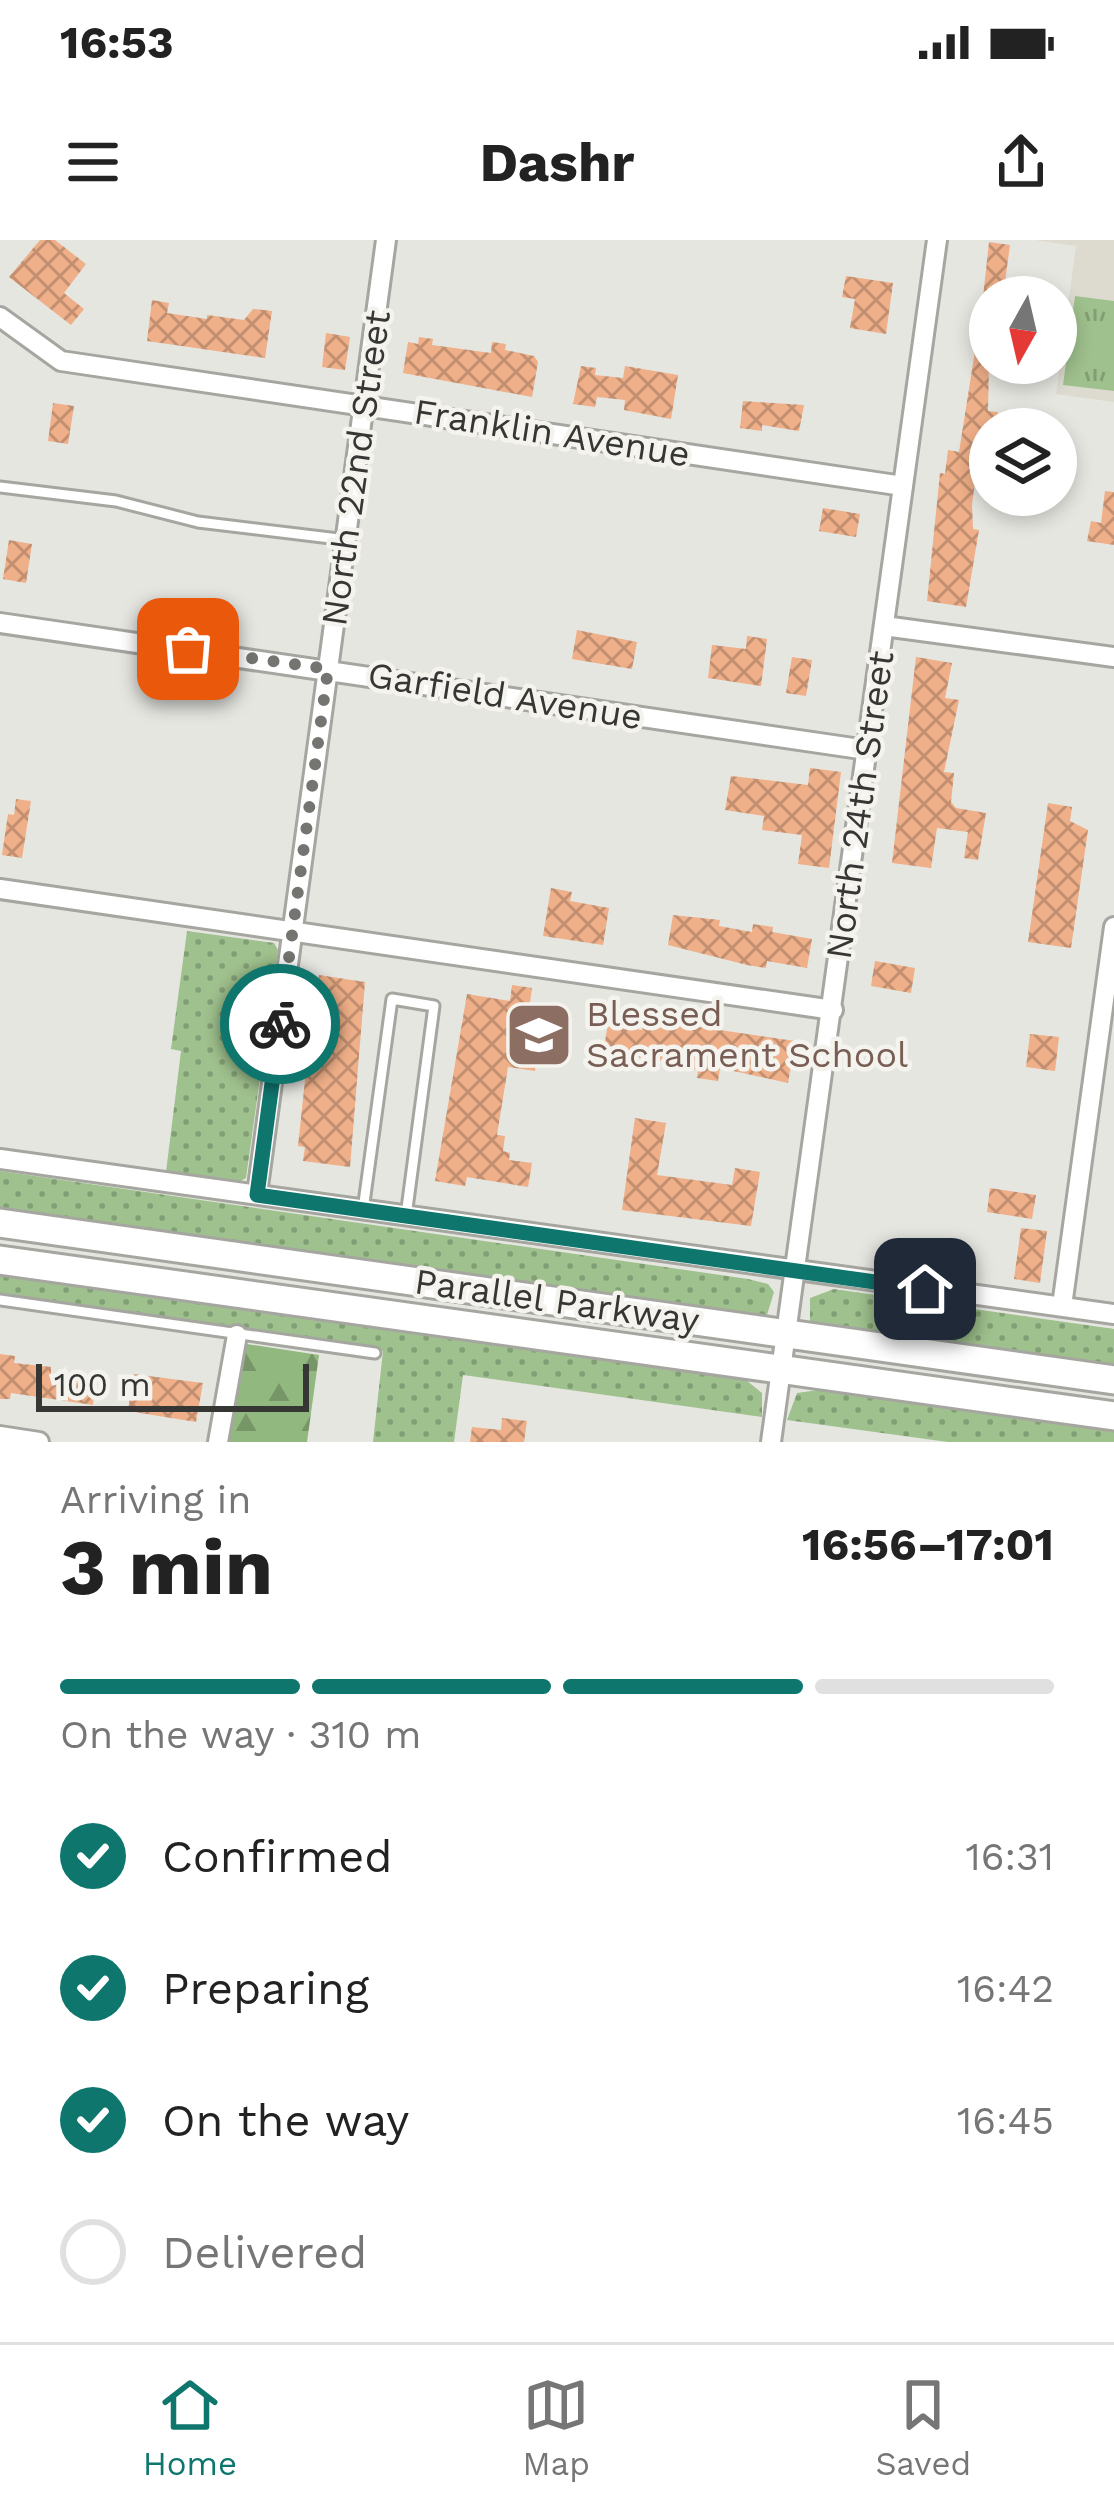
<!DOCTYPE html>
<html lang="en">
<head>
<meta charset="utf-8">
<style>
	:root { --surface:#fff; --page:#f6f6f6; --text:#222; --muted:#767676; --line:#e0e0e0; --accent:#0f766e }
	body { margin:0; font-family:"Work Sans",sans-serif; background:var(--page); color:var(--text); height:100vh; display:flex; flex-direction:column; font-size:45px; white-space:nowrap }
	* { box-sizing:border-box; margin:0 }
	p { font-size:39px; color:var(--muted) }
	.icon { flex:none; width:66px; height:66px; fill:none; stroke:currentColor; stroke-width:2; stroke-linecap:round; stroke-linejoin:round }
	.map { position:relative; height:1202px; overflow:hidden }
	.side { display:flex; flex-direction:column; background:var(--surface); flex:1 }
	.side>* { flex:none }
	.needle { width:78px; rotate:188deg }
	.tools { position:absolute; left:969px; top:36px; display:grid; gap:24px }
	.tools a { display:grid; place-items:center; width:108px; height:108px; border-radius:50%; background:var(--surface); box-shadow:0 6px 18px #0003; font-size:60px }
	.scale { position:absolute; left:36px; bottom:30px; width:273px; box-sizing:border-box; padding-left:12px; border:6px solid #363634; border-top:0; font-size:33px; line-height:42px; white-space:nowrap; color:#363634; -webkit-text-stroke:9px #f4f3ee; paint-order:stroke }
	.pin { position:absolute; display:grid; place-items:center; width:102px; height:102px; color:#fff; margin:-51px; border-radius:24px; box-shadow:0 6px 18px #0006 }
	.courier { position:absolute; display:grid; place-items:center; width:120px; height:120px; margin:-60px; border:9px solid #0f766e; border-radius:50%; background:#fff; color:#222; box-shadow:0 3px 15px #0007 }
	.overview em { font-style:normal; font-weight:700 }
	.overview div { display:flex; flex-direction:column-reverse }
	.overview { display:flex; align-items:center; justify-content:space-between; height:204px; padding:0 60px }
	h1 { font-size:78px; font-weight:700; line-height:90px }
	.bar { display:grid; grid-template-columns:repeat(4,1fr); gap:18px 12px; align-content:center; height:144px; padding:0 60px }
	.bar i { height:15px; border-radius:9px; background:var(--line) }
	.bar .selected { background:var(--accent) }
	.bar p { grid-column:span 4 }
	ol { padding:0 60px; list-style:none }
	li { display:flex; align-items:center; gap:36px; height:132px }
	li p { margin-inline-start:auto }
	li .icon { padding:12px; border-radius:50%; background:var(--accent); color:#fff; stroke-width:4 }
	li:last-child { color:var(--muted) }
	li i { width:66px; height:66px; border:6px solid var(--line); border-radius:50% }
	.status { display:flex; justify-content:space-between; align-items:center; height:84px; padding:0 60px; background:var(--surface); direction:ltr }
	.status svg { height:33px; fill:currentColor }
	header { display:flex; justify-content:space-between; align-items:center; height:156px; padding:0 60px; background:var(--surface); font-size:54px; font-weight:700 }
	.tab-bar { display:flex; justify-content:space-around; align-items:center; height:168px; border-top:3px solid var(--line); background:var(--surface); font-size:33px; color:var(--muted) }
	.tab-bar a { display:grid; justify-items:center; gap:6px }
	.tab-bar .selected { color:var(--accent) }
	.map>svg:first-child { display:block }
</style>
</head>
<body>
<div class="status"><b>16:53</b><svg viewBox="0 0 49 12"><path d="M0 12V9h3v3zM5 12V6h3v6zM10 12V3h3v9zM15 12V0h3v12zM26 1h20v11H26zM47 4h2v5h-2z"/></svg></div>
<header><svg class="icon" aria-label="menu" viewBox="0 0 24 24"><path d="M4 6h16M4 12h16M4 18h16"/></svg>Dashr<svg class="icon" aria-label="share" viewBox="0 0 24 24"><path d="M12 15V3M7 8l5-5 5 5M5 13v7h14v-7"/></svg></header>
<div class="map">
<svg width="1114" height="1202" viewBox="0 0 1114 1202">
	<defs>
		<pattern id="grass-dots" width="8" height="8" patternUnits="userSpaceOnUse" patternTransform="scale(3)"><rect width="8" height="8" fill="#9fc18d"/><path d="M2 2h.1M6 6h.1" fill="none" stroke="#829e74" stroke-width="1.8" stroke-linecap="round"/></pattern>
		<pattern id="forest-firs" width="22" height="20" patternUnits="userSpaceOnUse" patternTransform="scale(3)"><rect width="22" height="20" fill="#91b87e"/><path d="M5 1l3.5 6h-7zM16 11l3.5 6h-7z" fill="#779668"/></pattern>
		<pattern id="park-tufts" width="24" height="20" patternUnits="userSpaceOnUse" patternTransform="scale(3)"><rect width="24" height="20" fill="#9fc18d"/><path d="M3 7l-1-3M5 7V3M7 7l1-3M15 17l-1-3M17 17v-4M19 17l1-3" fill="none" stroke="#829e74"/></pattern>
		<pattern id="building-cross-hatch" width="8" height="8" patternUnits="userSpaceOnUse" patternTransform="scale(3)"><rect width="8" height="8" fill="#efaf88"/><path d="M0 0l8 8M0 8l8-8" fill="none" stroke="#c28f70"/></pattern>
	</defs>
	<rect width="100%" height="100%" fill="#e6e6e1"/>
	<!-- built -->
	<path fill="#dddbcf" d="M1035,0H1114V162L1056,154L1076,6Z"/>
	<!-- grass -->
	<g fill="url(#grass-dots)">
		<path d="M187,691L274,703L278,710L246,938L237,943L166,932L181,811L171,809Z"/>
		<path d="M0,931L748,1039L768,1044L774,1052L766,1078L0,971Z"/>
		<path d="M0,1035L746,1140L762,1153V1177L463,1135L454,1202H373L383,1111L0,1056Z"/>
		<path d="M834,1049L1114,1089V1132L810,1083V1058Z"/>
		<path d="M818,1150L1114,1192V1202H948L787,1180L797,1153Z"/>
	</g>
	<!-- forest -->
	<path fill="url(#forest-firs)" d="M247,1104L319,1115L307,1202H228L241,1109Z"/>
	<!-- park -->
	<path fill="url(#park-tufts)" d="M1075,56L1114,61V151L1063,145Z"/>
	<!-- building -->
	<g fill="url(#building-cross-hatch)">
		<path d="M40,0H55L86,24L64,53L84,69L71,85L9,37Z"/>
		<path d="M989,2L1010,5L1003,57H983Z"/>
		<path d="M846,36L893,43L886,94L850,88L855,59L842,57Z"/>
		<path d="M152,60L169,63L167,73L207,79V75L244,80L253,69L272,71L265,118L147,101Z"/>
		<path d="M981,73L990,74L988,171L998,172L990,202L981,200L972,264L973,289L979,290L966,367L927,361L940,233L945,234L948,210L959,212Z"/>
		<path d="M326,93L350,97L345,130L322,127Z"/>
		<path d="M419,97L433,99L432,105L491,113L492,102L506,104L505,110L534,116L538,122L532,157L403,133L408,102L418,104Z"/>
		<path d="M581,126L596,128L595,135L623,138L625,126L678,135L671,179L624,170L625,160L597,157L595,167L573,164Z"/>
		<path d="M743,161L804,165L799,191L762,185V191L740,188Z"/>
		<path d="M53,163L74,166L68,204L48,201Z"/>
		<path d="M1105,251L1114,252V305L1087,301L1091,281L1101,283Z"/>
		<path d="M823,268L860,274L856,297L819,291Z"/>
		<path d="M9,300L32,304L26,343L3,339Z"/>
		<path d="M577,390L637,402L632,429L572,419Z"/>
		<path d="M747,396L767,399L761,446L708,438L712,405L746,409Z"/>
		<path d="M792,417L812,420L806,456L786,453Z"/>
		<path d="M916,417L952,423L945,458L959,460L944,532L954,533L951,562L956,568L986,573L978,620L964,618L968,592L937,588L931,628L892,623Z"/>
		<path d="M810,528L841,532L829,628L798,624L802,595L762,590L764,576L725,570L731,536L808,545Z"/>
		<path d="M16,559L31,561L22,618L2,615L8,574L14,575Z"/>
		<path d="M1048,563L1072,567L1070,581L1088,590L1071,708L1028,702Z"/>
		<path d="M551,648L572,652L570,661L609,668L603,705L543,696Z"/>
		<path d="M673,675L720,680L719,686L752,692L753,684L773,687L772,692L812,699L807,728L767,721L766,728L747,725L668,705Z"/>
		<path d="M875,721L915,728L911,753L871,746Z"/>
		<path d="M319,735L365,742L350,927L303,921L305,907L298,906L307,821L301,820L304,800L310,801Z"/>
		<path d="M512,745L532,748L530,763L544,765L535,831L508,827L497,895L505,896L503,911L510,913L509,920L532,923L528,947L467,937L465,946L435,941L467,754L510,761Z"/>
		<path d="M672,783L795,801L788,843L720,828L718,841L697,838L698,830L665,821L603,813L608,784L642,790L643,784L671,789Z"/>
		<path d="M1030,794L1059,797L1055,831L1026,827Z"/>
		<path d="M635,878L666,883L657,935L732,945L735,928L760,932L751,986L622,970Z"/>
		<path d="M990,948L1036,955L1032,979L987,972Z"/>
		<path d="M1021,988L1047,991L1040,1043L1014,1039Z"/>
		<path d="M0,1114L15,1116L14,1123L51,1127V1134L95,1139L93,1165L11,1153L10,1159H0Z"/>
		<path d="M133,1134L203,1143L196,1182L128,1171Z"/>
		<path d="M502,1178L527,1181L524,1202H470L472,1187L501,1190Z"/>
	</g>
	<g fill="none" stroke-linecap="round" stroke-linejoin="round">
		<defs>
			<g id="service">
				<path d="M0,247L116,261L198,282L347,300"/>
				<path d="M363,970L392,759L434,766L406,976"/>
				<path d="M0,1060L375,1113"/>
			</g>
			<g id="minor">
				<path d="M0,77L61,121L903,246"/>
				<path d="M0,383L867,510"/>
				<path d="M884,386L1114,417"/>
				<path d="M0,649L833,770"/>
				<path d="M0,919L1114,1074"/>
				<path d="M257,954L386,0"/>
				<path d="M1062,1066L1114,687"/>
				<path d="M0,1196L39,1202"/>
				<path d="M218,1202L237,1095"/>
				<path d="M771,1202L937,0"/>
			</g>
			<g id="secondary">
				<path d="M0,983L1114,1140"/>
				<path d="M0,1020L1114,1176"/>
			</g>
		</defs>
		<!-- service casing -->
		<use href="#service" stroke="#a6a6a1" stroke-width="15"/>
		<!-- minor casing -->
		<use href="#minor" stroke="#a6a6a1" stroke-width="24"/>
		<!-- secondary casing -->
		<use href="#secondary" stroke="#a6a6a1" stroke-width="33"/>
		<!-- service -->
		<use href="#service" stroke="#fff" stroke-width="9"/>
		<!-- minor -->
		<use href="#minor" stroke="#fff" stroke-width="18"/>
		<!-- secondary -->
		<use href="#secondary" stroke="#fff" stroke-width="27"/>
	</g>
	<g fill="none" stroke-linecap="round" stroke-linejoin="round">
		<!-- done -->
		<path stroke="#747471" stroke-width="12" stroke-dasharray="0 21.6" d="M188,409L328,429L280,784"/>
		<!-- route -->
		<path stroke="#0f766e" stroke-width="15" d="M280,784L257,955L925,1049"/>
	</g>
	<!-- icons -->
	<defs>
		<symbol id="school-square" viewBox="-11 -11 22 22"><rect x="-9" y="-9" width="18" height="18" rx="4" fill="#8d6e63" stroke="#f4f3ee"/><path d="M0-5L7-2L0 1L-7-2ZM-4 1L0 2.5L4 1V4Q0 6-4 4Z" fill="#fff"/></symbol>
	</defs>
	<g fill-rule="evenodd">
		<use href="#school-square" x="501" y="757" width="76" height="76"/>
	</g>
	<g text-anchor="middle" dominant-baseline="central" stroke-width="9" stroke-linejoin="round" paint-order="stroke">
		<!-- street labels -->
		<g font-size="36" fill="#363634" stroke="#f4f3ee">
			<text transform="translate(552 193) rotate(9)">Franklin Avenue</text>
			<text transform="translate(356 228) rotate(-82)">North 22nd Street</text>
			<text transform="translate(505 456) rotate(9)">Garfield Avenue</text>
			<text transform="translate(860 565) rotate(-82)">North 24th Street</text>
			<text transform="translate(557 1061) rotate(8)">Parallel Parkway</text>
		</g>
		<!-- education labels -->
		<g font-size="36" fill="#785e54" stroke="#f4f3ee" text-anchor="start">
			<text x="586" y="774">Blessed<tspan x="586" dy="41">Sacrament School</tspan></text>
		</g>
	</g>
</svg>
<div class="tools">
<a><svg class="needle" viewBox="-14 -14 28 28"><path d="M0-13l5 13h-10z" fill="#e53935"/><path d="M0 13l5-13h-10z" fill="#767676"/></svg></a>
<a><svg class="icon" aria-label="layers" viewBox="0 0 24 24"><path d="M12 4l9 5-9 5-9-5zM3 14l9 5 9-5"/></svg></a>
</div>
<div class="scale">100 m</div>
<div class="pin" style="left:188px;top:409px;background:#ea580c"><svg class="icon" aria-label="bag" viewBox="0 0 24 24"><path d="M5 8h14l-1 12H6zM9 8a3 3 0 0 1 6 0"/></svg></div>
<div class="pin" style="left:925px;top:1049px;background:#1f2937"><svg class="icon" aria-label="home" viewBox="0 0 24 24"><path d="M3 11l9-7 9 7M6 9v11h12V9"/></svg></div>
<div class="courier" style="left:280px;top:784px"><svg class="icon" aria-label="bike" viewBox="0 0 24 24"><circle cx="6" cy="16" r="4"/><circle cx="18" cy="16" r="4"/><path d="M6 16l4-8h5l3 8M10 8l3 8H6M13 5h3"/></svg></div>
</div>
<section class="side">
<div class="overview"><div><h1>3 min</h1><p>Arriving in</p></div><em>16:56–17:01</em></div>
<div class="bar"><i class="selected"></i><i class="selected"></i><i class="selected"></i><i></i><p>On the way · 310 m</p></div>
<ol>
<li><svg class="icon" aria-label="check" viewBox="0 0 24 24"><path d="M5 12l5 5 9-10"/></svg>Confirmed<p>16:31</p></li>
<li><svg class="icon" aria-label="check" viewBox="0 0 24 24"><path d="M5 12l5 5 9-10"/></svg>Preparing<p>16:42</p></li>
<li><svg class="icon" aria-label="check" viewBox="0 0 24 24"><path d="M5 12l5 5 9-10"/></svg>On the way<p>16:45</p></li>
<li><i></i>Delivered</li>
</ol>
</section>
<nav class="tab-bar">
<a class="selected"><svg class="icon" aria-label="home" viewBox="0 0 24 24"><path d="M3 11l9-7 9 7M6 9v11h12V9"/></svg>Home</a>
<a><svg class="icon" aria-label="map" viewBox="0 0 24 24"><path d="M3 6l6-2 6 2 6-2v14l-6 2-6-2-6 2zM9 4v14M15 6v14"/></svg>Map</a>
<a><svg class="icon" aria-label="saved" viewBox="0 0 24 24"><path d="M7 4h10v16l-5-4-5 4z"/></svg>Saved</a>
</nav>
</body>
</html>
